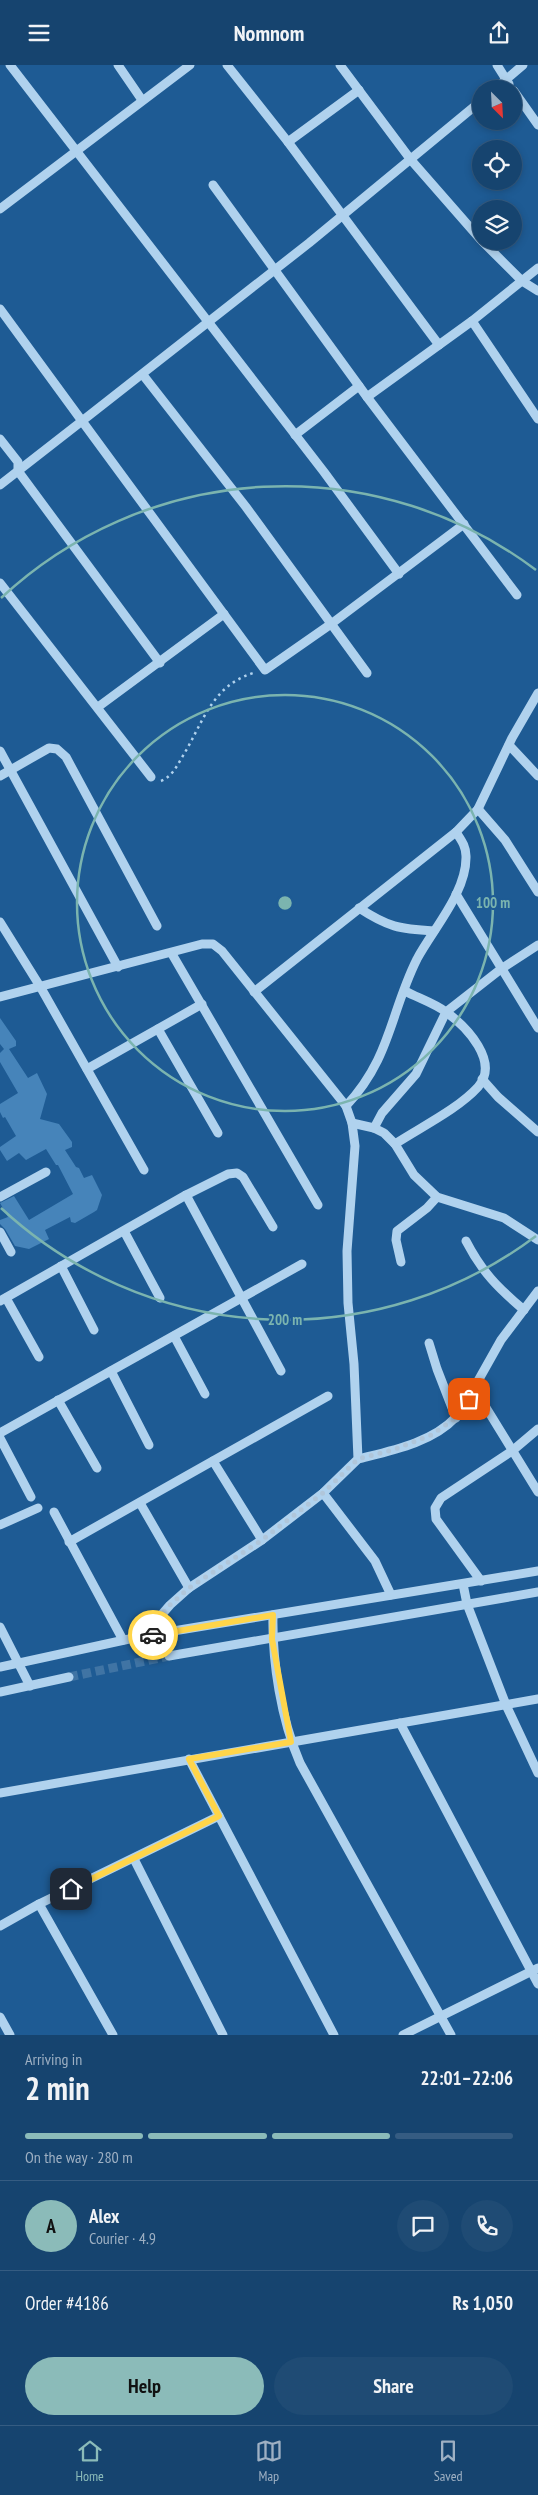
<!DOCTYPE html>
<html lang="en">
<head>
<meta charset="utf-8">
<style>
	:root { --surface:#16446f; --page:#1f4b74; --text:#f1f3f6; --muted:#9eb0c3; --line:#355c82; --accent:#8bbbb9 }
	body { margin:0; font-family:"PT Sans Narrow",sans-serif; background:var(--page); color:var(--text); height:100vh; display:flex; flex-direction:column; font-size:19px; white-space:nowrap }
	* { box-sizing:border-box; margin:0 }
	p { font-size:16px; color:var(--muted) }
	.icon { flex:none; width:28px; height:28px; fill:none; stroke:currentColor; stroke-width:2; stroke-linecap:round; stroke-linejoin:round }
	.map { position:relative; height:1970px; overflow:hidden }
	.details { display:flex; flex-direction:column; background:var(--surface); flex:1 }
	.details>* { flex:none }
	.needle { width:32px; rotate:156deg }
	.controls { position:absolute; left:472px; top:15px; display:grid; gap:10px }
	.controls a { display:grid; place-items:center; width:50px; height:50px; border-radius:50%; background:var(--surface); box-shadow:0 2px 8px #0003,0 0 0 1px var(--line); font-size:25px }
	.pin { position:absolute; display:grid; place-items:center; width:42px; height:42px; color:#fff; margin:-21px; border-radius:10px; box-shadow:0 2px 8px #0006 }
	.courier { position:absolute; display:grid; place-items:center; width:50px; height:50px; margin:-25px; border:4px solid #ffd54a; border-radius:50%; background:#fff; color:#222; box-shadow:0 1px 6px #0007 }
	.headline em { font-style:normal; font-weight:700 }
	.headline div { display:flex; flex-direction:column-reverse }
	.headline { display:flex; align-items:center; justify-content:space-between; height:85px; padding:0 25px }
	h1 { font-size:32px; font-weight:700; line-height:38px }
	.bar { display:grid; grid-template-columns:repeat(4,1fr); gap:8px 5px; align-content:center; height:60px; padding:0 25px }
	.bar i { height:6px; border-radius:4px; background:var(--line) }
	.bar .current { background:var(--accent) }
	.bar p { grid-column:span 4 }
	.line { display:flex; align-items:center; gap:12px; padding:0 25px; border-top:1px solid var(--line) }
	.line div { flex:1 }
	.round { display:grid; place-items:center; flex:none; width:52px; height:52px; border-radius:26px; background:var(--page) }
	.action { display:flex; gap:10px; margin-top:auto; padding:10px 25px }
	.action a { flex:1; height:58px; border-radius:30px; background:var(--accent); color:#111; font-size:20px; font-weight:700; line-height:58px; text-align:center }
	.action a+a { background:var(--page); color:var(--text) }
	header { display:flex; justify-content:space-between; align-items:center; height:65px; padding:0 25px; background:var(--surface); font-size:22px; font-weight:700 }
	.tab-bar { display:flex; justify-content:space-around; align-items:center; height:70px; border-top:1px solid var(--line); background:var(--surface); font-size:14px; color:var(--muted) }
	.tab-bar a { display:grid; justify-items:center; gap:2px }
	.tab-bar .current { color:var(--accent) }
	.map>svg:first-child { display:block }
</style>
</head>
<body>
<header><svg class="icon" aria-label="menu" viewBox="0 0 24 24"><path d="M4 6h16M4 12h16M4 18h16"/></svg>Nomnom<svg class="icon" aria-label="share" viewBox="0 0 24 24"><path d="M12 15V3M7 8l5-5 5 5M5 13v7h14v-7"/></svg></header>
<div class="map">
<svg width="538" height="1970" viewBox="0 0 538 1970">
	<rect width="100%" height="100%" fill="#1e5b94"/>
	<!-- building -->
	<path fill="#4684ba" d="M0,953L16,976V981L9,984L28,1013L37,1008L47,1029L40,1054L59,1059L72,1077V1082L65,1085L76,1102L79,1103L84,1113L92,1110L102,1130L97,1145L94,1147L75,1158L71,1157L70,1152L45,1165L49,1174L29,1184L15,1181L5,1164L0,1159V1155L8,1152L0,1138L14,1131L29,1155L73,1129L58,1100H56L46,1084L26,1095L19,1088L7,1096L0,1085V1082L16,1071L5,1052L3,1053L0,1047V1039L18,1028L0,997V988L4,984L0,979Z"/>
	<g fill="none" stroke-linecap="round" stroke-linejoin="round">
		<!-- minor-tunnel -->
		<path stroke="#4074a4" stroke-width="9" stroke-dasharray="9 4.5" stroke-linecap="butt" d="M69,1612L169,1591"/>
		<!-- path -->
		<path stroke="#b0d2ee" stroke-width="2.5" stroke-dasharray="2.5 4" stroke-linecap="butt" d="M161,716C171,712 176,703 181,694C203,659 210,622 253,608"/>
		<!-- minor -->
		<g stroke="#b0d2ee" stroke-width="9">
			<path d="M10,0L324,407L399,509"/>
			<path d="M118,0L142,35"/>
			<path d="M227,0L288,77L439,280"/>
			<path d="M340,0L411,95L481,175"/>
			<path d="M497,0L509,19"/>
			<path d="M495,24L523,0"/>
			<path d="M514,26L538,60"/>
			<path d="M288,77L359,25"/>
			<path d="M213,120L367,332L517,530"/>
			<path d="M0,144L190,0"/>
			<path d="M482,176L522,216L538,226"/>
			<path d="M0,244L82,356L0,420"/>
			<path d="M472,256L538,354"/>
			<path d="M143,310L246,442L367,608"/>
			<path d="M367,332L472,256L538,203"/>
			<path d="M295,370L359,321"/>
			<path d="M0,374L18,397V406L160,598"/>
			<path d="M464,459L331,559L265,605L82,356L309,178L481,36"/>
			<path d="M0,518L151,712"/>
			<path d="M98,642L224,549"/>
			<path d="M509,680L538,711"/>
			<path d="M0,686L118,902"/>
			<path d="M0,711L49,683L57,684L66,692L157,861"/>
			<path d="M478,744L505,775L538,827"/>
			<path d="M456,829L538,963"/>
			<path d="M359,843C388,862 399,864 434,866"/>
			<path d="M0,857L41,923L144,1105"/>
			<path d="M172,889L318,1140"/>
			<path d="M254,927L456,767L478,744L512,673L538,628"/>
			<path d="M0,932L202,879H213L222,886L346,1041L352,1058L355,1081L347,1186L348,1238L354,1299L358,1394L323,1428L262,1475L189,1523L170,1540L143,1571"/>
			<path d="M158,964L218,1068"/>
			<path d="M87,1004L202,939"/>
			<path d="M482,1014L498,1032L538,1067"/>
			<path d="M346,1041C391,993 390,948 417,894C433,864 467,827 466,791C466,781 461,775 456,767"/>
			<path d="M352,1058L374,1063L384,1068L395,1079L414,1110L437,1132L504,1153L538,1175"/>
			<path d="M374,1063L382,1048L416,1009L446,947L501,904L538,880"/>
			<path d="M395,1079C421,1062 458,1044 478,1022C500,997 467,962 446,947C434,938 418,933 405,926"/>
			<path d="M186,1130L281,1306"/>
			<path d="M0,1132L46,1107"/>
			<path d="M124,1166L160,1233"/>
			<path d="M0,1167L11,1187"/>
			<path d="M466,1176C482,1207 498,1223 524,1245"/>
			<path d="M401,1197L396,1175L397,1166L427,1143L437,1132"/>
			<path d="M61,1201L94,1265"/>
			<path d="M538,1226L501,1275L474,1323L538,1427"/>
			<path d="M6,1233L39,1292"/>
			<path d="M0,1236L186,1130L228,1109L237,1108L243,1112L273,1162"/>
			<path d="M174,1271L205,1329"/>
			<path d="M429,1278L437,1304L456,1353"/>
			<path d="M111,1306L149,1380"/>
			<path d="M58,1335L97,1403"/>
			<path d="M0,1368L302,1199"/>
			<path d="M0,1373L31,1432"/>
			<path d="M358,1394C390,1386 432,1378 456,1352C464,1344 469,1333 474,1323"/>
			<path d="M213,1396L262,1475"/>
			<path d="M323,1428L375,1496L391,1530"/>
			<path d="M140,1438L189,1523"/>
			<path d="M54,1447L123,1575"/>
			<path d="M0,1460L38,1443"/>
			<path d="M69,1477L328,1331"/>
			<path d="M481,1516L436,1454L435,1443L441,1433L512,1386L538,1364"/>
			<path d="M463,1519L467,1539L506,1640L538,1708"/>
			<path d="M273,1550C272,1597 281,1654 300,1698L451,1970"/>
			<path d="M0,1562L30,1621"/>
			<path d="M169,1591L538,1527"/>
			<path d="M0,1602L143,1571L538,1506"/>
			<path d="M0,1627L69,1612"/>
			<path d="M400,1658L538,1919"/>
			<path d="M189,1694L334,1970"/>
			<path d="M0,1728L538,1634"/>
			<path d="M134,1794L223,1970"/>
			<path d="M39,1839L113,1970"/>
			<path d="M0,1861L39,1839L219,1751"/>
			<path d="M0,1952L10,1970"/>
			<path d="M403,1970L538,1903"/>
		</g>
	</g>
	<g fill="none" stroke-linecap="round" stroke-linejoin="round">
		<!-- done -->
		<path stroke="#b0c6da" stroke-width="5" stroke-dasharray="0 9" d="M153,1570L142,1572L170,1540L189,1523L262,1475L323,1428L358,1394L393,1385L431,1370L456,1353L469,1334"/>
		<!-- route -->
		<path stroke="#ffd54a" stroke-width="6" d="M71,1824L219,1751L189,1694L291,1677L272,1574L273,1550L153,1570"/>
	</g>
	<!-- distance rings -->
	<g fill="none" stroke="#7bb4af" stroke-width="2.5">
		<circle cx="285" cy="838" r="208"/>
		<path d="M536 1171A417 417 0 0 1 1 1143M1 533A417 417 0 0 1 536 505"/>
	</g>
	<circle cx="285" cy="838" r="8" fill="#7bb4af" stroke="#1e5b94" stroke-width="2.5"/>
	<g font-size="15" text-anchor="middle" font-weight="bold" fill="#7bb4af" stroke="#1e5b94" stroke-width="4" stroke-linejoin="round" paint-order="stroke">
		<text x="493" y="843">100 m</text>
		<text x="285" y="1260">200 m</text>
	</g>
</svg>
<div class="controls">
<a><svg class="needle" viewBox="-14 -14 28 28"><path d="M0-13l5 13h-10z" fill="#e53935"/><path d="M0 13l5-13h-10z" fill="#9eb0c3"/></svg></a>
<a><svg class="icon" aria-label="locate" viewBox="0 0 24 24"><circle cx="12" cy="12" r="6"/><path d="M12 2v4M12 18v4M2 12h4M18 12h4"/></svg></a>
<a><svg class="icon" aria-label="layers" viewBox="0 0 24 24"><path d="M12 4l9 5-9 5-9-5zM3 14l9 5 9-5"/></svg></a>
</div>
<div class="pin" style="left:469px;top:1334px;background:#ea580c"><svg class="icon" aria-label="bag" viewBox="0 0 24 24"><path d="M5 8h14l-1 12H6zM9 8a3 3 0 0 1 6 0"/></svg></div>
<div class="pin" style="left:71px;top:1824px;background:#1f2937"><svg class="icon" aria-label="home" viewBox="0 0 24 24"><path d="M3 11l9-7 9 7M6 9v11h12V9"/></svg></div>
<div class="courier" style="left:153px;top:1570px"><svg class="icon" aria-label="car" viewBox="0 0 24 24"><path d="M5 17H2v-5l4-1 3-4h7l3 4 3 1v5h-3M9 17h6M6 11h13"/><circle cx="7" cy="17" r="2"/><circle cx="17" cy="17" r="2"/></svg></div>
</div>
<section class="details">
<div class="headline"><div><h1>2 min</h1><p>Arriving in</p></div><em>22:01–22:06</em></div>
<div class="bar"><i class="current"></i><i class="current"></i><i class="current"></i><i></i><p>On the way · 280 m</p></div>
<div class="line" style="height:90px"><b class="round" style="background:var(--accent);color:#111">A</b><div><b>Alex</b><p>Courier · 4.9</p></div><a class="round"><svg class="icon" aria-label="chat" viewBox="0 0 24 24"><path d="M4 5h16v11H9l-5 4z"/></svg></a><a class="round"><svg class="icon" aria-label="phone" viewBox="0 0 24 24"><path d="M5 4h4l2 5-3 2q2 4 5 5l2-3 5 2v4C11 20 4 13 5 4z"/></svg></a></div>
<div class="line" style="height:65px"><div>Order #4186</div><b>Rs 1,050</b></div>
<div class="action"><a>Help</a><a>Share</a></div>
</section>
<nav class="tab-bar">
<a class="current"><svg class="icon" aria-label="home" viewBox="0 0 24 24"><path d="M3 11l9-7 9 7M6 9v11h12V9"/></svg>Home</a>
<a><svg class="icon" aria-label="map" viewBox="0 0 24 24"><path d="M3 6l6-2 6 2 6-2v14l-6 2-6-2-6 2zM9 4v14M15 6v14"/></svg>Map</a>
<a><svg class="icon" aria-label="saved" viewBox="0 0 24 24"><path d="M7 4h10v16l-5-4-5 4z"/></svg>Saved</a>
</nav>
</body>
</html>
